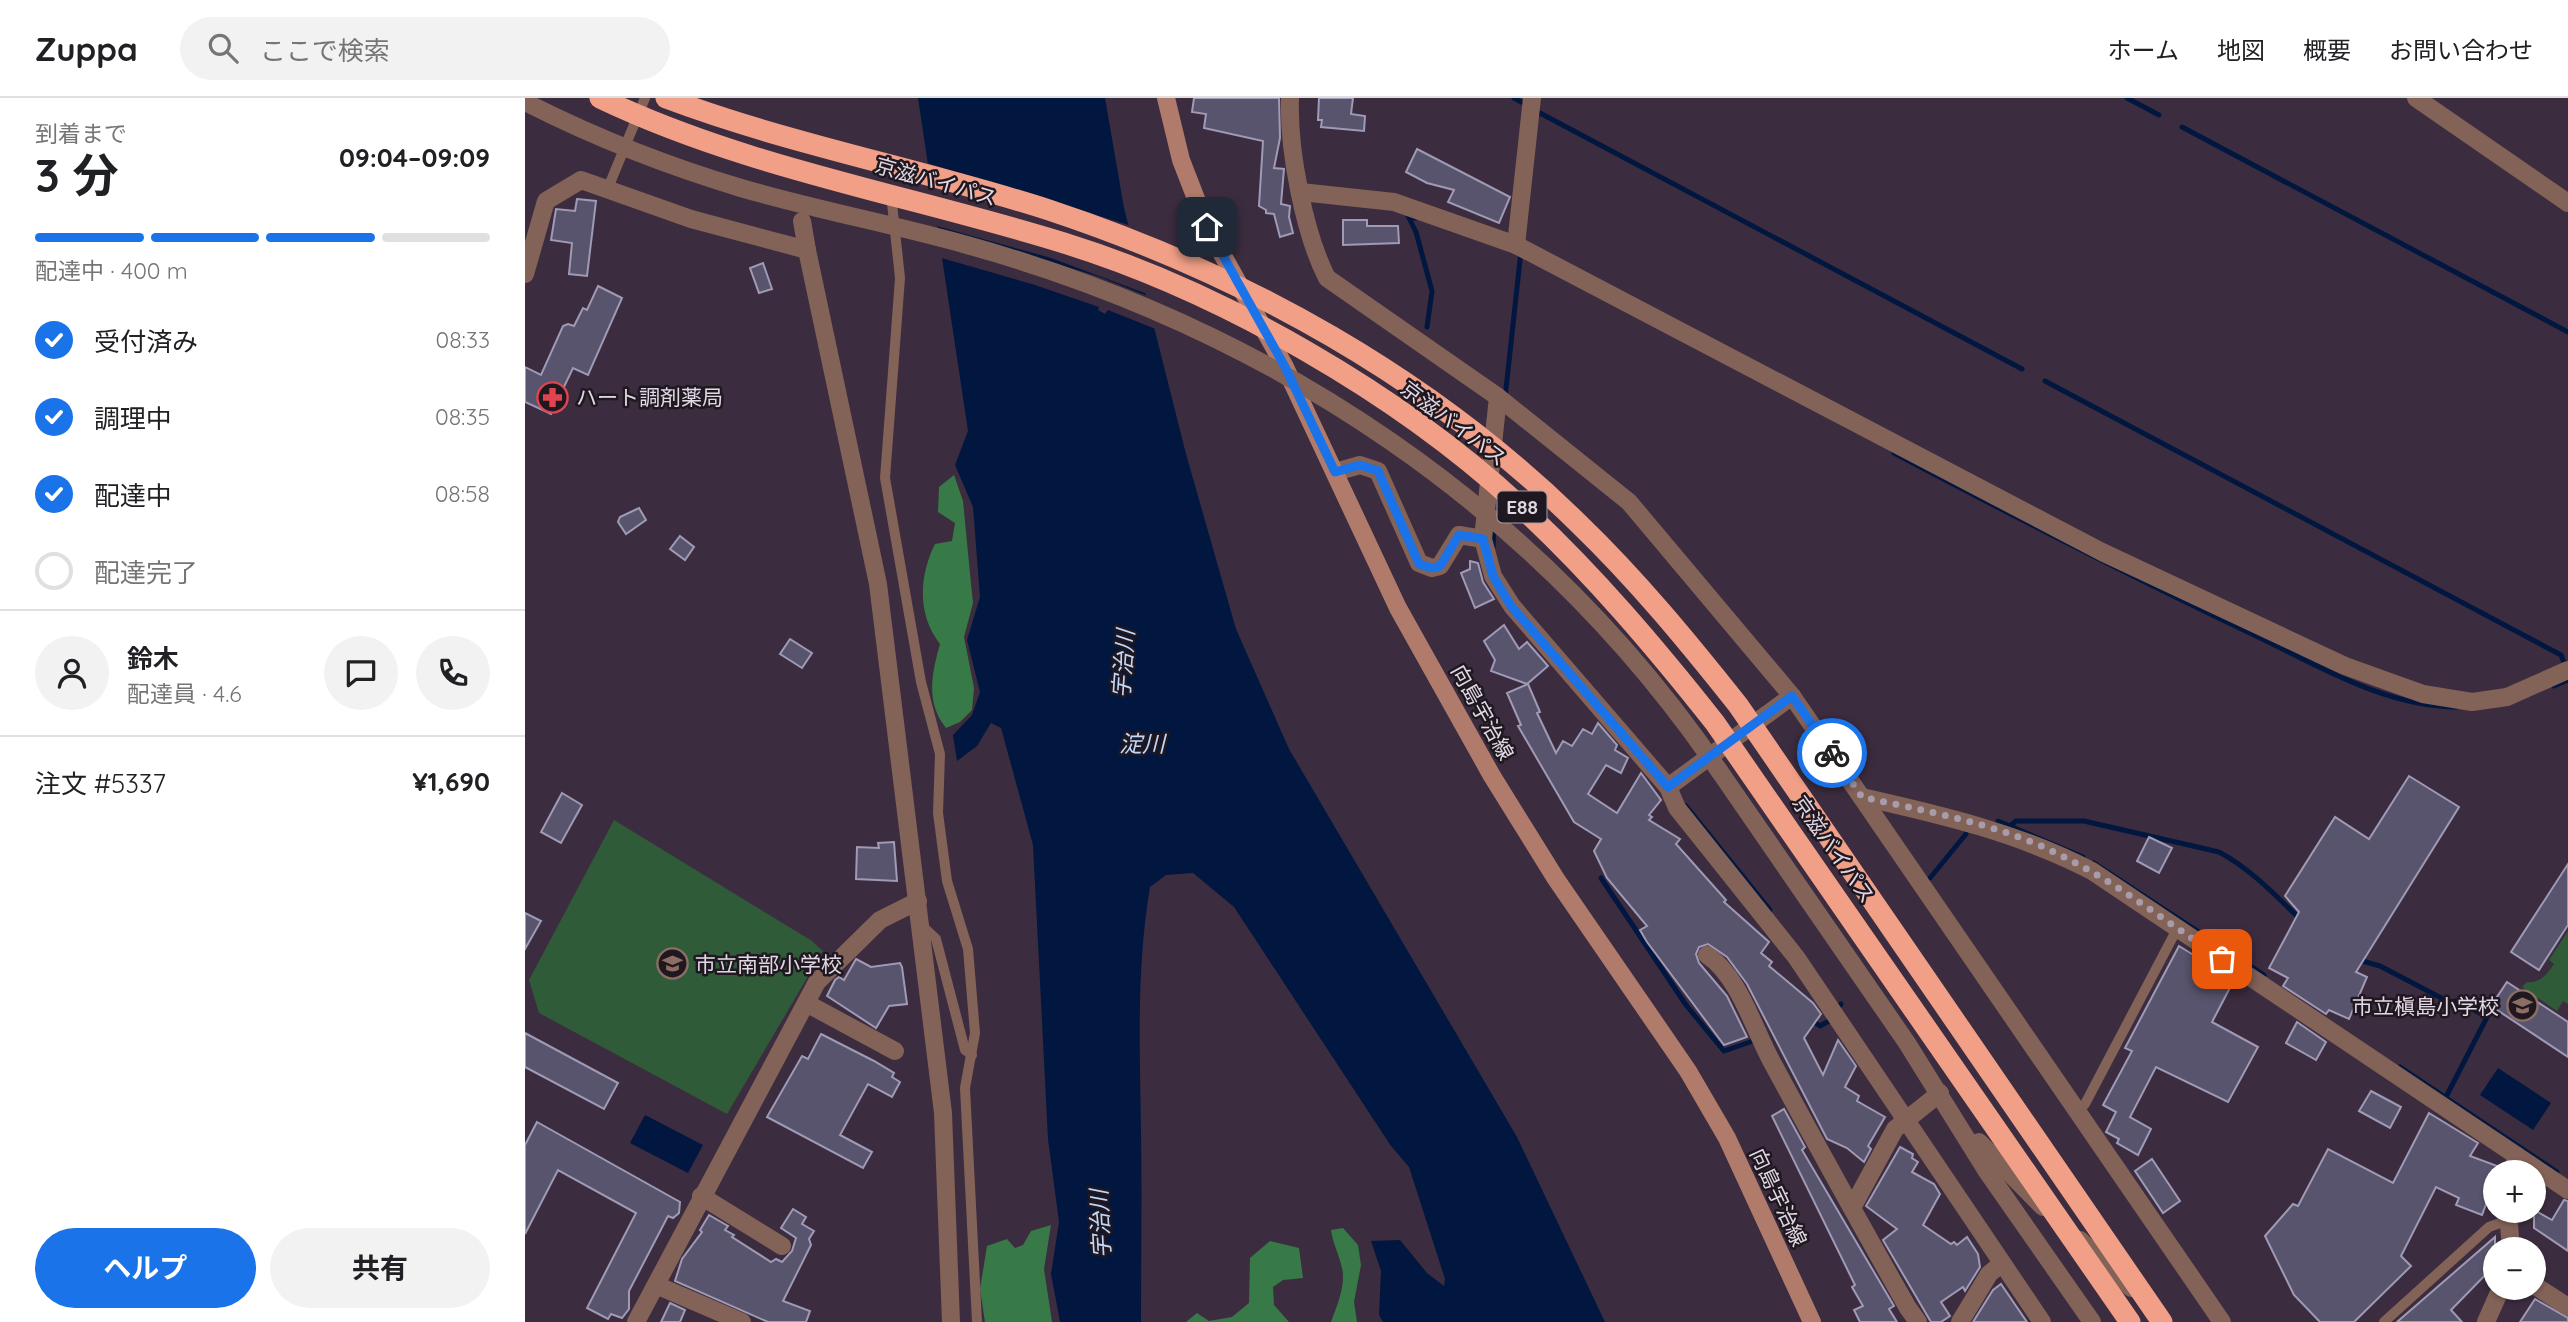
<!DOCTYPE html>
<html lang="ja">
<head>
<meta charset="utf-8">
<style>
	:root { --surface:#fff; --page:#f2f2f2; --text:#202124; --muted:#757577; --line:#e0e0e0; --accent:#1a73e8 }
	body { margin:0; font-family:Quicksand,"Noto Sans JP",sans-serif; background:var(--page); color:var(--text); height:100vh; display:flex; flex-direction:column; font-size:26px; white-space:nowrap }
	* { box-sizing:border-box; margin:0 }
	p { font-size:23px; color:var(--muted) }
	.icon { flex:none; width:38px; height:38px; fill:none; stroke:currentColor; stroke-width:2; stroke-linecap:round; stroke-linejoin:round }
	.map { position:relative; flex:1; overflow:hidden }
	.sheet { display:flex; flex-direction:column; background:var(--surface); width:525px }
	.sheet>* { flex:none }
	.tools { position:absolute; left:1958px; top:1062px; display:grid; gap:14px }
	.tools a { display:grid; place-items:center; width:63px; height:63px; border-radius:50%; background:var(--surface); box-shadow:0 2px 5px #0004; font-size:35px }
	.pin { position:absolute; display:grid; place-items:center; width:60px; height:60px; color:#fff; margin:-30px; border-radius:14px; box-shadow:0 4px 10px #0006 }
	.courier { position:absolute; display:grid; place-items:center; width:70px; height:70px; margin:-35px; border:5px solid #1a73e8; border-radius:50%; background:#fff; color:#222; box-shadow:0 2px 9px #0007 }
	.overview em { font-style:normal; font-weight:700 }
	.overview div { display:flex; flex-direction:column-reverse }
	.overview { display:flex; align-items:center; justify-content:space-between; height:119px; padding:0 35px }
	h1 { font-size:46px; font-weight:700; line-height:52px }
	.bar { display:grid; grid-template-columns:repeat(4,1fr); gap:10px 7px; align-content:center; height:84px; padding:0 35px }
	.bar i { height:9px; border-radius:5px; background:var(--line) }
	.bar .selected { background:var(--accent) }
	.bar p { grid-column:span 4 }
	.line { display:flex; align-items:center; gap:18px; padding:0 35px; border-top:2px solid var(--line) }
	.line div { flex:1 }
	.round { display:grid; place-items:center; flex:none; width:74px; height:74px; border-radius:37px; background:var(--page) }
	ol { padding:0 35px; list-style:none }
	li { display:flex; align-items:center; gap:21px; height:77px }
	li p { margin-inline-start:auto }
	li .icon { padding:7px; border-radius:50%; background:var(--accent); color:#fff; stroke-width:4 }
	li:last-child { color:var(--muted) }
	li i { width:38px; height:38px; border:4px solid var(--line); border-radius:50% }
	.cta { display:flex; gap:14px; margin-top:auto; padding:14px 35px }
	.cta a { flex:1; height:80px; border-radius:42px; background:var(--accent); color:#fff; font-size:28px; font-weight:700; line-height:80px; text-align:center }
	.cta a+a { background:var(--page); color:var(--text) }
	header { display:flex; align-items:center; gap:42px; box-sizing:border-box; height:98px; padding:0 35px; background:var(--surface); border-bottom:2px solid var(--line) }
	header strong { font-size:33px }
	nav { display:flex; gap:38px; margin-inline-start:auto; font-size:24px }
	.search { width:490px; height:63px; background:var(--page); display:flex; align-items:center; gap:18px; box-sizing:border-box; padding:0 24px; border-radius:38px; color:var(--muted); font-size:26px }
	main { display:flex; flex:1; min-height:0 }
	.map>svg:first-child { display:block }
</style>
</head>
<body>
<header>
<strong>Zuppa</strong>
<div class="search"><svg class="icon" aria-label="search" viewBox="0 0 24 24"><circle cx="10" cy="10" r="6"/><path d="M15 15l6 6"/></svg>ここで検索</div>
<nav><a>ホーム</a><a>地図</a><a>概要</a><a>お問い合わせ</a></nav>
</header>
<main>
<section class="sheet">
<div class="overview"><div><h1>3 分</h1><p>到着まで</p></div><em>09:04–09:09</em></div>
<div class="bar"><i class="selected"></i><i class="selected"></i><i class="selected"></i><i></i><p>配達中 · 400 m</p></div>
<ol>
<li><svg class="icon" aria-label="check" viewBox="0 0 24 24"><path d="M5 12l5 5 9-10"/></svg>受付済み<p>08:33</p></li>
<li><svg class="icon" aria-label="check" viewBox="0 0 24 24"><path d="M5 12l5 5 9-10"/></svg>調理中<p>08:35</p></li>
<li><svg class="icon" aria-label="check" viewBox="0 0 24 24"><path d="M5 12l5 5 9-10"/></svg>配達中<p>08:58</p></li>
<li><i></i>配達完了</li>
</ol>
<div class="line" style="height:126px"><a class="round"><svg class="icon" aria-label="person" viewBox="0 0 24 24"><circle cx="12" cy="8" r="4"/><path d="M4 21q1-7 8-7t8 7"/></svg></a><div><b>鈴木</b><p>配達員 · 4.6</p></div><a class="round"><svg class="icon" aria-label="chat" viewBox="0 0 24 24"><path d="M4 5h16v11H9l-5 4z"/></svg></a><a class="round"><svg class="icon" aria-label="phone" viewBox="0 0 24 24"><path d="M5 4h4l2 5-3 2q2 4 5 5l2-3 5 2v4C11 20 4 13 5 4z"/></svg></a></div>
<div class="line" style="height:91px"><div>注文 #5337</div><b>¥1,690</b></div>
<div class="cta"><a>ヘルプ</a><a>共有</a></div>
</section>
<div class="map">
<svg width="2043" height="1224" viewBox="0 0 2043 1224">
	<rect width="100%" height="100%" fill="#3c2c3f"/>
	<!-- green -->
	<g fill="#2f5b38">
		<path d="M89,722L287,843L298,853L202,1016L14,915L4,882Z"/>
		<path d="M2043,833V906L2038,903L2032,913L1997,889L2002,884C2015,886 2023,875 2029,866L2024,862Z"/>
	</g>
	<!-- forest -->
	<g fill="#387a47">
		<path d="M429,377L438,403L446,486L448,505L439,539L449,590L447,612L435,624L421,630C400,604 407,575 415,546C392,517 394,478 410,446L427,443L430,425L413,414L414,389Z"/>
		<path d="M526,1127L519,1171L527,1224H460L455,1191L462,1148L482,1141L490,1150L498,1147L506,1133Z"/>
		<path d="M818,1130L833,1147L836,1167L829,1204L832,1224H806C812,1208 821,1187 817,1170C814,1156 808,1146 806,1132Z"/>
		<path d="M745,1143L774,1150L778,1180L758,1182L748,1189L749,1207L764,1224H661L672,1215L684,1223L707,1219L724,1205L725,1160Z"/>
	</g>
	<!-- water -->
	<g fill="#01173f">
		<path d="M393,0H580L599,110L661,356L711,531L764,651L992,1039L1080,1224H858L854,1217L856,1173L846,1143L875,1142L902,1175L919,1188L920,1181L884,1069L866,1048L709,809L668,775L641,777L625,789C611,872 615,952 616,1036C617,1098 616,1161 616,1224H535L526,1176L534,1124L523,1041L508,747L476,630L466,625L452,648L432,663L428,637L447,617L455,594L442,542L455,499L448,409L430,367L443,333Z"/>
		<path d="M1973,970L2026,1005L2008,1032L1955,997Z"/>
		<path d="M120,1017L178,1047L163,1075L105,1045Z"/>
	</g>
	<!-- pier -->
	<g fill="#3c2c3f">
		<path d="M399,64L607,128L625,197L526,160L408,127Z"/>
		<path d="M409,129L572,178L625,199L633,232L583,212L580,216L573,212L574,209L510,187L413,159Z"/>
	</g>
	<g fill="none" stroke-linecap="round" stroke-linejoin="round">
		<!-- stream -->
		<g stroke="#01173f" stroke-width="5">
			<path d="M989,0L996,4"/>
			<path d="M1602,0L1634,17"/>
			<path d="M1010,19L1015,15L1497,271"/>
			<path d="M1657,29L2043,234"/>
			<path d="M890,120L883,118L891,134L907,193L902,229"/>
			<path d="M1520,283L2036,557L2040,567"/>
			<path d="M980,300L996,153"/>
			<path d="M1369,355C1488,418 1607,479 1729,537C1792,567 1860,609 1932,609"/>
			<path d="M968,450L969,428"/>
			<path d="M2029,588L2043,582"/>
			<path d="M1161,708L1245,812"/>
			<path d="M1473,723L1558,759"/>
			<path d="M1485,728L1491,723H1559L1694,754C1726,771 1751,798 1777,823"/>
			<path d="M1569,765L1739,877"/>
			<path d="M1076,780L1161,907L1199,953L1228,943"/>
			<path d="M1405,780L1441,736"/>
			<path d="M1834,862L1855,868L1924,904L1932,903L1962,919L1921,999"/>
			<path d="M1285,921L1295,928L1304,923L1316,906"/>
			<path d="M1875,969L2032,1074"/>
		</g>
	</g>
	<!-- building -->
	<g fill="#59546d" stroke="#9f9ab5" stroke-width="2">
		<path d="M669,0H754L755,40L749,70L759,71L756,106L765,108L764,119L768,135L755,139L749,116L741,115V112L734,108L738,43L679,30L681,16L667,14Z"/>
		<path d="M794,0H828L826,16L840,18L839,33L796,29L797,22H793Z"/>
		<path d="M892,51L985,99L974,125L923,104L929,92L902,85L881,74Z"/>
		<path d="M52,101L71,103L62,178L44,176L47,145L26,142L31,111L50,113Z"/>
		<path d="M818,122H842V128H873L874,145L818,147Z"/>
		<path d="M238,165L247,191L234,195L225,170Z"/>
		<path d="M73,188L97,200L63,277L48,270L26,316L0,304V269L16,277L38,228L43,226L49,228L58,210L62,212Z"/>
		<path d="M114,410L121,422L101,436L93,424L95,419Z"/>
		<path d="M155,438L169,449L160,462L145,451Z"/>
		<path d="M945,463L953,465L958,484L969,501L950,510L936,475L945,471Z"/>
		<path d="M979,527L994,551L1002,544L1023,568L1002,586L966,573L970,562L959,543Z"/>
		<path d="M265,541L287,555L277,570L255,556Z"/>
		<path d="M1003,586L1015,614L1012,615L1031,655L1038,643L1047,648L1058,631L1067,636L1073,625L1092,647L1090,652L1103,660L1096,675L1081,667L1063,696L1092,715L1116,675L1136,702L1124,717L1127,719L1124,722L1155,741L1151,746L1201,802L1199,804L1244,844L1236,855L1247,864L1244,868L1288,905L1296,916L1279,940L1298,977L1313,942L1331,968L1320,989L1334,998L1332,1003L1360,1019L1343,1048L1346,1051L1339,1064L1322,1050L1302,1041L1222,886L1202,859L1183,846L1174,849L1171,856L1174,865L1202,898L1222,939L1199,947L1122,844L1115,832L1122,828L1082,780L1069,753L1076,741L1049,724L993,628L996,627L982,595Z"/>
		<path d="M1884,678L1934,709L1831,874L1842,879L1824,921L1804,912L1801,916L1758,888L1763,880L1744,870L1774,814L1760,798L1810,719L1844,741Z"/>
		<path d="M37,695L57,707L36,745L16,734Z"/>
		<path d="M1624,739L1647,750L1634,775L1612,763Z"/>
		<path d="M369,744L372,783L331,781L332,749L354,750L353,745Z"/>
		<path d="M2043,766V827L2014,872L1986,854Z"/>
		<path d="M0,815L16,823L0,851Z"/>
		<path d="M1654,848L1709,882L1687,924L1733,949L1703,1004L1631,969L1605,1019L1626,1031L1613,1057L1592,1045L1594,1041L1581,1034L1591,1014L1578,1007L1607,953L1600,950Z"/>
		<path d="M331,861L346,869L375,865L377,869L382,906L364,908L351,930L302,898L310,882L314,879L319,882Z"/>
		<path d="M1982,884L2043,924V959L1966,908Z"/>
		<path d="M1772,924L1801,944L1791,962L1761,945Z"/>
		<path d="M0,935L93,985L79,1011L0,969Z"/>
		<path d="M296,936L349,963L369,975L367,979L375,984L367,999L343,986L315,1037L347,1054L338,1070L242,1019L277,958L283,961Z"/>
		<path d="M1846,993L1876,1009L1865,1030L1834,1013Z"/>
		<path d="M1259,1011L1280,1049L1277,1052L1369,1208L1364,1211L1372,1224H1335L1329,1212L1338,1208L1327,1189L1330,1187L1247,1018Z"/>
		<path d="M1904,1015L1953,1045L1945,1058L1975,1069L1957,1117L1931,1107L1934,1100L1911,1089L1876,1158L1886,1168L1829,1224H1795L1769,1197L1740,1138L1768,1106L1773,1108L1803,1051L1868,1085Z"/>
		<path d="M12,1024L155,1104L154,1115L148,1120L143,1118L104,1193V1211L97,1220L86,1216L83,1221L62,1210L111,1115L33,1072L0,1136V1047Z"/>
		<path d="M1375,1049L1388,1056L1387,1060L1393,1064L1387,1074L1409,1086L1415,1096L1398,1127L1426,1146L1429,1144L1432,1147L1442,1139L1453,1156L1455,1169L1440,1193L1438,1189L1416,1204L1425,1218L1416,1224H1406L1358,1142L1372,1131L1341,1108Z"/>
		<path d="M1627,1061L1655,1103L1638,1115L1610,1073Z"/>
		<path d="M2039,1102L2043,1103V1153L2009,1130V1112L2027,1122Z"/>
		<path d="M268,1111L281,1119L277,1126L289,1133L284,1141L286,1147L258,1203L285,1213L281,1224H243L150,1183L157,1161L177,1134L175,1132L184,1117L203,1128L200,1132L209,1137L207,1139L246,1164L251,1161L257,1164L267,1153L271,1140L256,1130Z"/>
		<path d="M1970,1139V1167L1926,1212L1937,1224H1872Z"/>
		<path d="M1476,1186L1502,1224H1448L1468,1192Z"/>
		<path d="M2010,1201L2043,1220V1224H1995Z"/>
		<path d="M145,1205L160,1212L155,1224H136Z"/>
	</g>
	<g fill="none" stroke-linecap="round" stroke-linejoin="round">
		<!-- service -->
		<g stroke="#836258" stroke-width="10">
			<path d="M83,90L120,0"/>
			<path d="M366,96L375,180L360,380L396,584L415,656L413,715L422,783L443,851L450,935L440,990L452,1224"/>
			<path d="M396,827L411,841L440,952L447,957"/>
			<path d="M1552,1013L1560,1006L1652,831"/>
			<path d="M1859,1224L1964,1129L1983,1122"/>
		</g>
		<!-- minor -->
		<g stroke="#836258" stroke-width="18">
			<path d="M765,0C763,51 779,135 802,180L973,299L1104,404L1267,598L1697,1224"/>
			<path d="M1891,0L2043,105"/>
			<path d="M776,94L869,104L991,147L1577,454L1820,568L1898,596L1947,604L1982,599L2043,572"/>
			<path d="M277,123L282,152"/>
			<path d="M991,147L1007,0"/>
			<path d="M0,176L21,103L56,82L166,121L282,152L353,486L418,1015L426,1224"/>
			<path d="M973,299L958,441L968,478L987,508L1143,689L1152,710L1271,859L1517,1224"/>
			<path d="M810,374L835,367L853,373L894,465L907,470L915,468L934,437L958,441"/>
			<path d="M1143,689L1267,598"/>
			<path d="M1337,699C1417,717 1494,735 1567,773L2043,1092"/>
			<path d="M1182,857C1214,878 1229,932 1248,966C1292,1048 1337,1129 1383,1210L1393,1224"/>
			<path d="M281,905L370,953"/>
			<path d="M1988,1074L1991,1057"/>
			<path d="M176,1098L257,1148"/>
			<path d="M1327,1110L1370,1031L1415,995"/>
			<path d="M1983,1113L1986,1152"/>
			<path d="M131,1187L217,1224"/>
			<path d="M2009,1187L2043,1209"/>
			<path d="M111,1224L292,884L355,822L393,803"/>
			<path d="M1435,1224L1464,1176L1477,1165"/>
			<path d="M1961,1224L1976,1190"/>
		</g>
		<!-- tertiary -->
		<g stroke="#836258" stroke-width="18">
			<path d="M1195,674L1382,945L1461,1072L1567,1224"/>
			<path d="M1454,1044L1518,1109"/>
			<path d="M1555,1142L1606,1190"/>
		</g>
		<!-- secondary -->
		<path stroke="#b07b6b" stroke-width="18" d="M641,0L656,62L682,129L760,269L873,510L967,678L1031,781L1163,973L1202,1040L1287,1224"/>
		<!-- tertiary-bridge -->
		<path stroke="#836258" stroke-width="18" d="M0,4C69,39 142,68 216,90C291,112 367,126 442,147C748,232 1015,410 1195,674"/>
		<!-- motorway-bridge -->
		<g stroke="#f1a087" stroke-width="21">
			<path d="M75,0C221,70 385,97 539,145C697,194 876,297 997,410C1068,476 1130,549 1190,625L1605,1224"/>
			<path d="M141,0C266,47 397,71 524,112C720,177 906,280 1054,426C1112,482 1163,544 1213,607L1637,1224"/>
		</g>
	</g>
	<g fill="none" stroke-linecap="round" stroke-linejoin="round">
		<!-- done -->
		<path stroke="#a89caa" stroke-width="7" stroke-dasharray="0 12.6" d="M1307,655L1337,699C1400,713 1473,726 1531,755C1590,783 1643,825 1697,861"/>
		<!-- route -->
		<path stroke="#1a73e8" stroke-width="9" d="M682,129L760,269L810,374L835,367L853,373L894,466L907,470L915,468L934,437L958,441L968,478L986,508L1143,689L1267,598L1307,655"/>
	</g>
	<!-- icons -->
	<defs>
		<symbol id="pharmacy-ring" viewBox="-11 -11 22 22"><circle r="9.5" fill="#1f1820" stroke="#e0444e" stroke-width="1.5"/><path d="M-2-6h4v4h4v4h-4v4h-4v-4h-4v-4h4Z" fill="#e0444e"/></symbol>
		<symbol id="school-ring" viewBox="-11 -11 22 22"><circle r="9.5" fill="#1f1820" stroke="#8d6e63" stroke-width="1.5"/><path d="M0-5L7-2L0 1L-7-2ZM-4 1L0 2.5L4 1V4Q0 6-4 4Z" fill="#8d6e63"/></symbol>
	</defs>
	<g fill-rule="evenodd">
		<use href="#pharmacy-ring" x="10" y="282" width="35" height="35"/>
		<use href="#school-ring" x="130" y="848" width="35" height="35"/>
		<use href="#school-ring" x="1980" y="890" width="35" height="35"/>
	</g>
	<g text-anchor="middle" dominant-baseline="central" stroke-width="5" stroke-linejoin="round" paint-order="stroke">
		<!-- shield labels -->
		<rect fill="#1f1820" stroke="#a89ea9" stroke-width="2" x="972.5" y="393.5" width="49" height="31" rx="5"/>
		<g font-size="19" font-weight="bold" fill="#e2d8e4">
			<text x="997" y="409">E88</text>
		</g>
		<!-- street labels -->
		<g font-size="21" fill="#e2d8e4" stroke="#1f1820">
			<text transform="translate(411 83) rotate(16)">京滋バイパス</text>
			<text transform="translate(929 325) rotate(37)">京滋バイパス</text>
			<text transform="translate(958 614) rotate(61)">向島宇治線</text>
			<text transform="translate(1309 751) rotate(55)">京滋バイパス</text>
			<text transform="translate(1254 1099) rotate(65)">向島宇治線</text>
		</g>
		<!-- poi labels -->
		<g font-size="21" fill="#e2d8e4" stroke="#1f1820" text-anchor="start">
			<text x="51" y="299">ハート調剤薬局</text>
			<text x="170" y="866">市立南部小学校</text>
			<text x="1974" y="908" text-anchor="end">市立槇島小学校</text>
		</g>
		<!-- water labels -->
		<g font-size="23" font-style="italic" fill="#c1d6f9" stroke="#1f1820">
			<text transform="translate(598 566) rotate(-86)">宇治川</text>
			<text x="617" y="645">淀川</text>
			<text transform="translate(575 1126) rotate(-93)">宇治川</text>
		</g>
	</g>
</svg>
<div class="tools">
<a>+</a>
<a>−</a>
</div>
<div class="pin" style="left:1697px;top:861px;background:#ea580c"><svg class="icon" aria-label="bag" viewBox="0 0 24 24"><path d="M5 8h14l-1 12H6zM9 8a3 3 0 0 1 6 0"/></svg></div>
<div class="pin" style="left:682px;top:129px;background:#1f2937"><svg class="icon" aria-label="home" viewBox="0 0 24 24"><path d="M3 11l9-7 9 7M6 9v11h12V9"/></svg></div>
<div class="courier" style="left:1307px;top:655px"><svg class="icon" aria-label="bike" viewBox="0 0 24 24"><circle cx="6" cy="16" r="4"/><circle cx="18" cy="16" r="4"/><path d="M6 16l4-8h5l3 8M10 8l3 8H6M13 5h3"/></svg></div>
</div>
</main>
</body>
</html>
